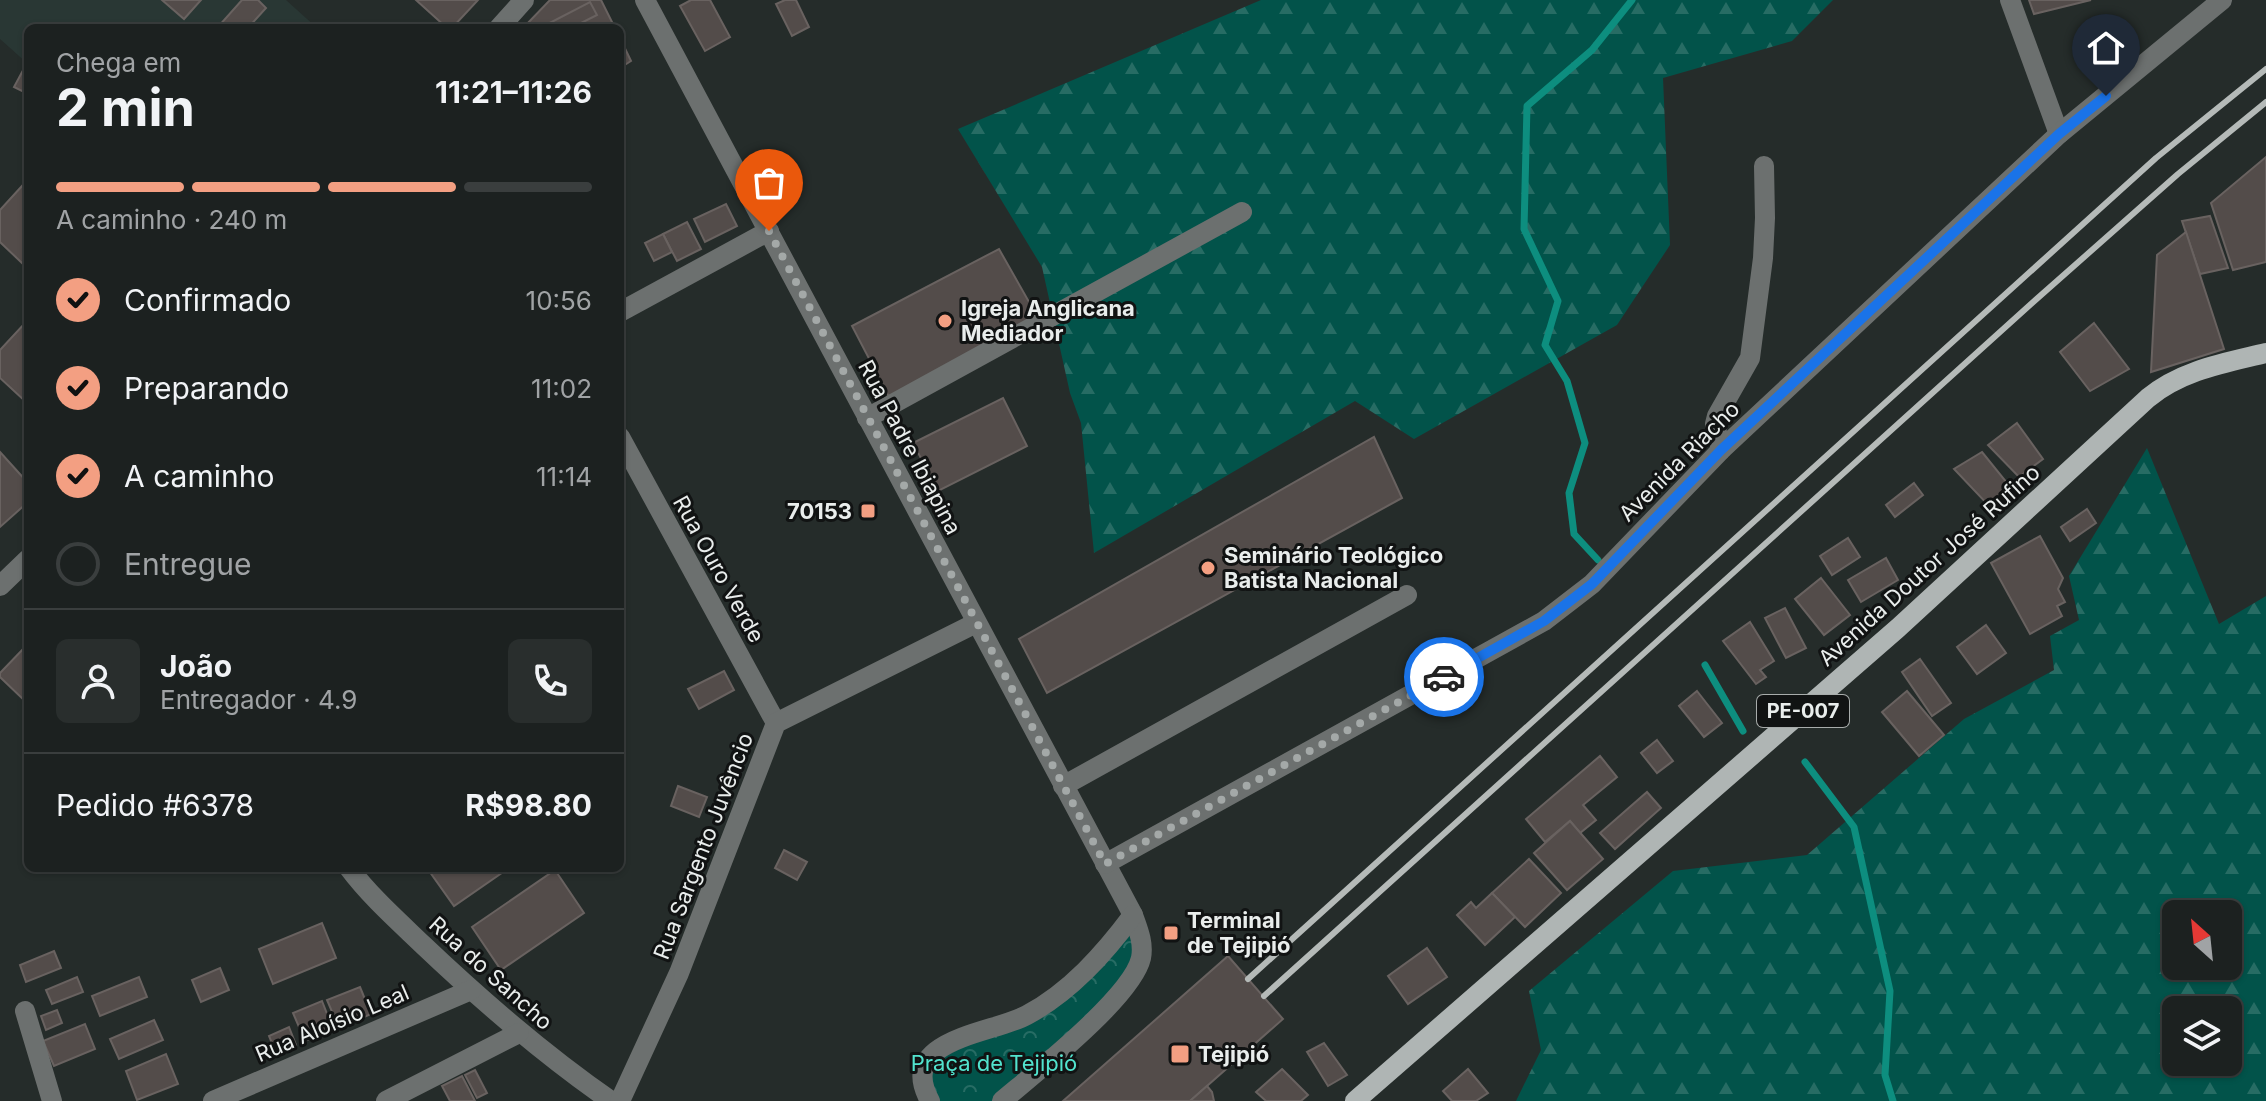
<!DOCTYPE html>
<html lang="pt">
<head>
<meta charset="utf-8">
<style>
	:root { --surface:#1c2120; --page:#292e2d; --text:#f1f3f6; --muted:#a0a3a5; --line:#3a3e3e; --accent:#f39f82 }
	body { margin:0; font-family:Inter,sans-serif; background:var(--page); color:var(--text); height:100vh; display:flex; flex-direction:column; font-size:30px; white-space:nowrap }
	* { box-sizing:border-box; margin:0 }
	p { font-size:26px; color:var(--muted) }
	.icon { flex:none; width:44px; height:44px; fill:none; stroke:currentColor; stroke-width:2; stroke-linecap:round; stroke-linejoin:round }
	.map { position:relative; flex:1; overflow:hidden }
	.panel { position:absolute; left:24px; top:24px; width:600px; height:848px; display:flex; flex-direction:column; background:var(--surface); border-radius:12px; box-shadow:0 2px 6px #0004,0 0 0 2px var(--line) }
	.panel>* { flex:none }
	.needle { width:52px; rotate:333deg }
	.controls { position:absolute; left:2162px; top:900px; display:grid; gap:16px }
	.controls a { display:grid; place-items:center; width:80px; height:80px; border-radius:12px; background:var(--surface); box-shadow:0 2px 6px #0004,0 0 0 2px var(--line); font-size:40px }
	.pin { position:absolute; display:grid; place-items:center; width:68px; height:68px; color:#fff; margin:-82px -34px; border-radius:50% 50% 50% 0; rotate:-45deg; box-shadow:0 0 8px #0007 }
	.pin .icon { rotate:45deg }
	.courier { position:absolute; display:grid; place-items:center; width:80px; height:80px; margin:-40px; border:6px solid #1a73e8; border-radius:50%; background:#fff; color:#222; box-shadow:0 2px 10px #0007 }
	.summary em { font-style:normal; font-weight:700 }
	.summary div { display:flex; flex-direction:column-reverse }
	.summary { display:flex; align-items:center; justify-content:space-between; height:136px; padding:0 32px }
	h1 { font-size:52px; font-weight:700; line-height:60px }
	.bar { display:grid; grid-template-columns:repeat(4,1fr); gap:12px 8px; align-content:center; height:96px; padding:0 32px }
	.bar i { height:10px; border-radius:6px; background:var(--line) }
	.bar .current { background:var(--accent) }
	.bar p { grid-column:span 4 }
	.line { display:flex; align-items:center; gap:20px; padding:0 32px; border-top:2px solid var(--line) }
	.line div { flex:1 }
	.round { display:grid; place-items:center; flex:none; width:84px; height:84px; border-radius:12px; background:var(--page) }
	ol { padding:0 32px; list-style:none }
	li { display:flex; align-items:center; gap:24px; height:88px }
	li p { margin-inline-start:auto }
	li .icon { padding:8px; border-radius:50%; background:var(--accent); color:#111; stroke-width:4 }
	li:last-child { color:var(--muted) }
	li i { width:44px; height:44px; border:4px solid var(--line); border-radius:50% }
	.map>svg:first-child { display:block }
</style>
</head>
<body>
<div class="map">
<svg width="2266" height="1101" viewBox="0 0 2266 1101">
	<defs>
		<pattern id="forest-firs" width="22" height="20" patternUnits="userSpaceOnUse" patternTransform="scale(2)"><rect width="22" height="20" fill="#02534a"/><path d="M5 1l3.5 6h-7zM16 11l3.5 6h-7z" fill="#276c64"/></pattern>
		<pattern id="park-crowns" width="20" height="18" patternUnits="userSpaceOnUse" patternTransform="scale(2)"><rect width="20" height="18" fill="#02534a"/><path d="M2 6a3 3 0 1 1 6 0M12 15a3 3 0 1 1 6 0" fill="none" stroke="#276c64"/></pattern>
	</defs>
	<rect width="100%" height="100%" fill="#252c2a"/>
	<!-- built -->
	<path fill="#293734" d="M0,0H286L317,28H28V64L0,39Z"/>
	<!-- forest -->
	<g fill="url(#forest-firs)" fill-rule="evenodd">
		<path d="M1261,0H1833L1792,41L1663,78L1670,245L1617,325L1414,439L1355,401L1094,553L1081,423L1070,393L1042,267L958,129Z"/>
		<path d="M2147,448L2219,624L2266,596V1101H1516L1541,1050L1529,991L1673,871L1807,855L1964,719L2054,670L2050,636L2079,620L2069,576ZM2176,914H2228V966H2176ZM2176,1010H2228V1062H2176Z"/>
	</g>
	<!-- park -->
	<path fill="url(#park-crowns)" d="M1136,919L1142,962L1009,1101H932L925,1067L1027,1013Z"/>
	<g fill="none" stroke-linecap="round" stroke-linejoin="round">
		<!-- stream -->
		<g stroke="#0d8e7f" stroke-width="7">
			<path d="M1598,560L1574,534L1569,493L1585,443L1567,381L1545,345L1558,301L1524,229L1527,106L1592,50L1632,0"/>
			<path d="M1705,665L1743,731"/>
			<path d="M1805,762L1854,827L1890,991L1885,1075L1893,1101"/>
		</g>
	</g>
	<!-- building -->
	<g fill="#534c4a" stroke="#696260" stroke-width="2">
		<path d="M162,0H201L184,19Z"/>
		<path d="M242,0H258L266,8L248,28H217Z"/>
		<path d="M416,0H478L452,28H447Z"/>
		<path d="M550,0H601L615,28H523Z"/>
		<path d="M691,0H710L730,37L705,51L680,6Z"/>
		<path d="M785,0H796L809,27L792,36L776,4Z"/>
		<path d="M2029,0H2091L2034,14Z"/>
		<path d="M590,2L597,15L581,23L583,28H540Z"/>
		<path d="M620,38L631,61L620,68Z"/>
		<path d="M28,61V94L14,87Z"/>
		<path d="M2266,157V262L2233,270L2211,203Z"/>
		<path d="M22,186L28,191V258L23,264L0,242V210Z"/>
		<path d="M726,204L737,226L705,242L694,219Z"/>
		<path d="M2210,216L2228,268L2200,274L2182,221Z"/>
		<path d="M687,222L701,249L677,261L663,234Z"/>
		<path d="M2186,232L2224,349L2151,372L2157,255Z"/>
		<path d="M663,234L672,252L654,261L645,243Z"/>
		<path d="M999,249L1037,316L889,397L852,326Z"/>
		<path d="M25,323L28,325L26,402L0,378V350Z"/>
		<path d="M2094,323L2129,369L2090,391L2060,352Z"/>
		<path d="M1003,398L1027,446L938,491L913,443Z"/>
		<path d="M2017,423L2043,459L2019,477L1988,445Z"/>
		<path d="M1374,437L1402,498L1047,693L1019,639Z"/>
		<path d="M0,452L28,483V502L0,527Z"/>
		<path d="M1982,452L2012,489L1990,507L1954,469Z"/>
		<path d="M1914,483L1923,495L1895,517L1886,505Z"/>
		<path d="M2087,509L2096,523L2070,541L2061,527Z"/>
		<path d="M2040,536L2063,578L2058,589L2065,602L2057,606L2062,616L2030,634L1991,563Z"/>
		<path d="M1848,538L1860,557L1832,575L1820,556Z"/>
		<path d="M1886,558L1898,580L1861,602L1848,580Z"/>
		<path d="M1821,578L1850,615L1824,635L1795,599Z"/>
		<path d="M1785,608L1806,648L1786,658L1765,618Z"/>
		<path d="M1750,622L1774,661L1760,670L1766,677L1756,684L1723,641Z"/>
		<path d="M1986,625L2006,653L1977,674L1957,647Z"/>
		<path d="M26,646L28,648V704L0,677V673Z"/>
		<path d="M1920,659L1951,703L1932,716L1902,672Z"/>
		<path d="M724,671L734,690L699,709L688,689Z"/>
		<path d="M1697,691L1722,723L1704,737L1679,706Z"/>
		<path d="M1907,691L1944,735L1919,756L1882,712Z"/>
		<path d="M1657,740L1673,761L1657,773L1641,753Z"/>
		<path d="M1600,756L1617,777L1583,805L1596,820L1580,833L1570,821L1545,842L1526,819Z"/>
		<path d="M678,786L707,797L699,817L671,806Z"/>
		<path d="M1647,792L1661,808L1615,849L1600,833Z"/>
		<path d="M1570,821L1603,859L1567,890L1534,853Z"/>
		<path d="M784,850L807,862L797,880L775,868Z"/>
		<path d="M1529,859L1561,893L1525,927L1492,893Z"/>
		<path d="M427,868H509L454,906Z"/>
		<path d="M555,870L584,913L501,970L472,927Z"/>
		<path d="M1492,893L1515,917L1485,945L1457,915L1471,902L1476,908Z"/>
		<path d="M322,923L336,958L273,984L259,949Z"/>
		<path d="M1427,948L1447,977L1408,1004L1388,976Z"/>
		<path d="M54,951L61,968L26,982L20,965Z"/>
		<path d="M1228,956L1283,1019L1190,1101H1063Z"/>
		<path d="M220,968L229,990L201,1002L192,980Z"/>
		<path d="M77,977L83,992L52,1004L46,990Z"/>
		<path d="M139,977L147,997L100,1016L92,996Z"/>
		<path d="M360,987L371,1014L339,1028L327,1000Z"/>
		<path d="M322,1001L333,1029L305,1041L293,1013Z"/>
		<path d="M57,1010L62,1023L46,1030L41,1016Z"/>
		<path d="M154,1020L163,1040L119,1059L110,1039Z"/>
		<path d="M85,1024L95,1049L54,1066L43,1041Z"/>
		<path d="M289,1027L296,1045L276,1053L269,1036Z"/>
		<path d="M1324,1043L1347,1075L1328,1086L1307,1052Z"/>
		<path d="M166,1054L178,1084L137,1100L126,1071Z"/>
		<path d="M1282,1069L1308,1095L1301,1101H1266L1256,1092Z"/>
		<path d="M1468,1069L1488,1093L1476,1101H1452L1443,1091Z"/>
		<path d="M475,1070L487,1093L477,1098L465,1075Z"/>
		<path d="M462,1076L475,1101H450L442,1086Z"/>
		<path d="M1207,1086L1212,1092L1214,1101H1190Z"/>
	</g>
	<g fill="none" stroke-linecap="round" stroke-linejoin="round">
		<!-- minor -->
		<g stroke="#6c706f" stroke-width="20">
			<path d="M645,0L1133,915C1138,929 1144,943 1141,958C1132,997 1035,1073 1002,1101"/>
			<path d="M2010,0L2059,134"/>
			<path d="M499,28L524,0"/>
			<path d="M620,312L769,231"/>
			<path d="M867,418L1242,212"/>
			<path d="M620,437L776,723"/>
			<path d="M1721,450L1715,424L1717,416L1750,358L1763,258L1765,218L1764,166"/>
			<path d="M0,586L28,559"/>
			<path d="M1063,786L1407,595"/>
			<path d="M1105,864L1544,621L1592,584L1721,450L2059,134L2222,0"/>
			<path d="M349,868C370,896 397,920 422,944C482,1001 543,1054 611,1101"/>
			<path d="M25,1011L52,1101"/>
			<path d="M213,1101L471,990"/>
			<path d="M386,1101L519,1033"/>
			<path d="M620,1101L679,973L776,723L976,623"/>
			<path d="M930,1101C895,1038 993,1034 1027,1015C1070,992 1104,954 1133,915"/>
		</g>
		<!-- major -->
		<path stroke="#afb5b4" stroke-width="20" d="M1355,1101L1898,628L2148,398C2182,370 2225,363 2266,353"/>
		<!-- rail -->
		<g stroke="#b5bab8" stroke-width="6">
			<path d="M1248,979L2156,158L2266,69"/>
			<path d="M1264,996L2031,304L2178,174L2266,102"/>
		</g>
	</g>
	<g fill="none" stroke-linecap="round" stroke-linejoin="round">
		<!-- done -->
		<path stroke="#a4a9a8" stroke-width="8" stroke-dasharray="0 14.4" d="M769,231L1105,864L1444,677"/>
		<!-- route -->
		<path stroke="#1a73e8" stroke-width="10" d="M1444,677L1544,621L1592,584L1721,450L2059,134L2106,96"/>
	</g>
	<!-- markers -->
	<g fill="#f39f82" stroke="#111313" stroke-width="3">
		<circle cx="945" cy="321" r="8"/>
		<rect x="860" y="503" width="16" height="16" rx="4"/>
		<circle cx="1208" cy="568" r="8"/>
		<rect x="1163" y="925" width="16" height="16" rx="4"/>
		<rect x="1170" y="1044" width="20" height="20" rx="4"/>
	</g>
	<g text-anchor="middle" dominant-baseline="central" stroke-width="6" stroke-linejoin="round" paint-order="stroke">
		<!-- shield labels -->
		<rect fill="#111313" stroke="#a8acab" stroke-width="2" x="1757" y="695" width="92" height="32" rx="6"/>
		<g font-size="20" font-weight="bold" fill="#e9edec">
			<text x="1803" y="711">PE-007</text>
		</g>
		<!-- poi labels -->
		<g font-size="22" font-weight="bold" fill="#e9edec" stroke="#111313" text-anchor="start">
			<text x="961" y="308">Igreja Anglicana<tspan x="961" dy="25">Mediador</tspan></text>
			<text x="852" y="511" text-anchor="end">70153</text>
			<text x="1224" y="555">Seminário Teológico<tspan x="1224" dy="25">Batista Nacional</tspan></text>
			<text x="1187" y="920">Terminal<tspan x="1187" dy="25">de Tejipió</tspan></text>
			<text x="1198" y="1054">Tejipió</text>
		</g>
		<!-- street labels -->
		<g font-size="22" fill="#e9edec" stroke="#111313">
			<text transform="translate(910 447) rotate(62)">Rua Padre Ibiapina</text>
			<text transform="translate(1679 461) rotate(-45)">Avenida Riacho</text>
			<text transform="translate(1929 565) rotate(-42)">Avenida Doutor José Rufino</text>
			<text transform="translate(719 569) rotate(61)">Rua Ouro Verde</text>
			<text transform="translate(703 846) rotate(-69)">Rua Sargento Juvêncio</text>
			<text transform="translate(491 973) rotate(42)">Rua do Sancho</text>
			<text transform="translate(332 1023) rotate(-23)">Rua Aloísio Leal</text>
		</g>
		<!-- park labels -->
		<g font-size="22" fill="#52e3ce" stroke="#111313">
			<text x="994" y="1063">Praça de Tejipió</text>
		</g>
	</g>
</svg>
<div class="controls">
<a><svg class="needle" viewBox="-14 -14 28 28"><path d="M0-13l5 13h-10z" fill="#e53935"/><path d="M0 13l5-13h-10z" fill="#a0a3a5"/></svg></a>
<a><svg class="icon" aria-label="layers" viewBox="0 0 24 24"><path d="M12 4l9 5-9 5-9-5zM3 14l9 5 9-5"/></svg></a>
</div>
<div class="pin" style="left:769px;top:231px;background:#ea580c"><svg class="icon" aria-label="bag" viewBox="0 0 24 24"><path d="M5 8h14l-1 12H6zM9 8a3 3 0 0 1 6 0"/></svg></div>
<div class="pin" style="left:2106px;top:96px;background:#1f2937"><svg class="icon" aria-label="home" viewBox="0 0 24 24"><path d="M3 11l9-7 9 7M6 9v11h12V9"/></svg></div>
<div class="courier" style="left:1444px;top:677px"><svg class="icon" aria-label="car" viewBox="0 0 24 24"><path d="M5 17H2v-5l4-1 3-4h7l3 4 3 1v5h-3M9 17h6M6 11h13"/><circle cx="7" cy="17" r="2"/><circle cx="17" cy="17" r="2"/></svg></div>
<section class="panel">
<div class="summary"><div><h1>2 min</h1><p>Chega em</p></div><em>11:21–11:26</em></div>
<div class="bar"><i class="current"></i><i class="current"></i><i class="current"></i><i></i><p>A caminho · 240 m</p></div>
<ol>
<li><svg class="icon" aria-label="check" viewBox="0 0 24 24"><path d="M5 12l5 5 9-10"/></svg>Confirmado<p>10:56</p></li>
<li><svg class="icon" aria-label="check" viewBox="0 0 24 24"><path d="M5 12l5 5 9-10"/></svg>Preparando<p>11:02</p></li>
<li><svg class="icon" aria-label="check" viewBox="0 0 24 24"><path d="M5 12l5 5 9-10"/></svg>A caminho<p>11:14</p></li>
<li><i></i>Entregue</li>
</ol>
<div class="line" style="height:144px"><a class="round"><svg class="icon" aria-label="person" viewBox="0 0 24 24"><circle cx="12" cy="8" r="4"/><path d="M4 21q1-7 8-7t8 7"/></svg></a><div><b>João</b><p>Entregador · 4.9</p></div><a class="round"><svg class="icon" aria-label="phone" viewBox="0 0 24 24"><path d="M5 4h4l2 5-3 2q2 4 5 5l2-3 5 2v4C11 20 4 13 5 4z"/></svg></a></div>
<div class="line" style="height:104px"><div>Pedido #6378</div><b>R$98.80</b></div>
</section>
</div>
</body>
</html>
